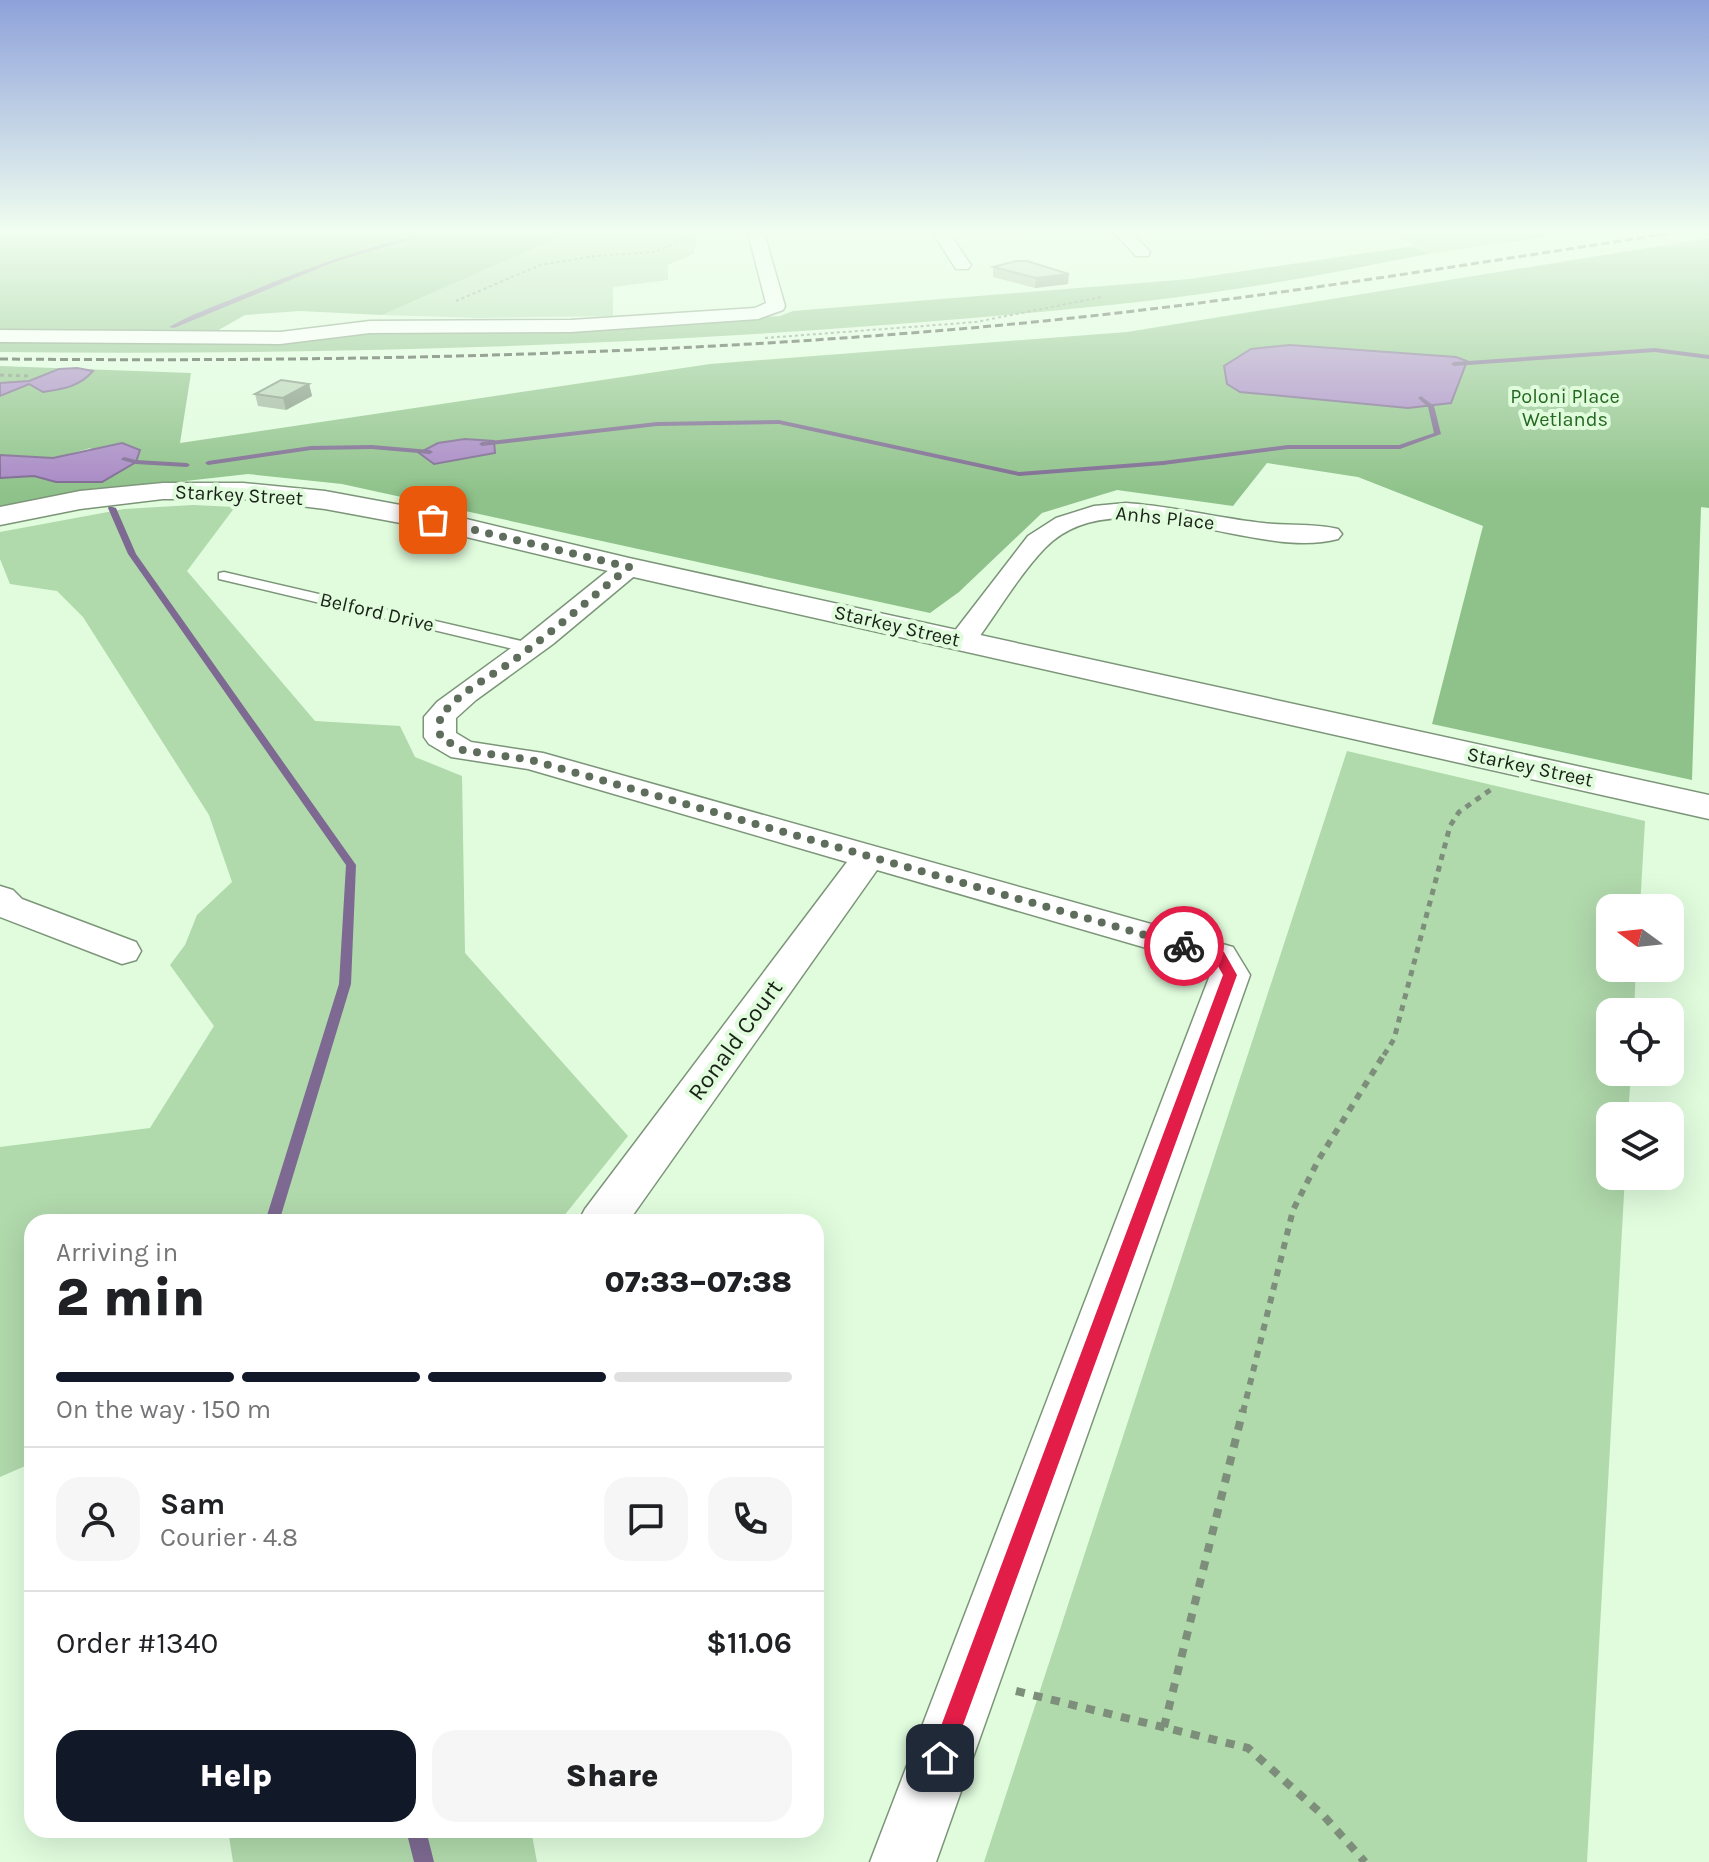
<!DOCTYPE html>
<html lang="en">
<head>
<meta charset="utf-8">
<style>
	:root { --surface:#fff; --page:#f6f6f6; --text:#202124; --muted:#757577; --line:#e0e0e0; --accent:#111827 }
	body { margin:0; font-family:Karla,sans-serif; background:var(--page); color:var(--text); height:100vh; display:flex; flex-direction:column; font-size:30px; white-space:nowrap }
	* { box-sizing:border-box; margin:0 }
	p { font-size:26px; color:var(--muted) }
	.icon { flex:none; width:44px; height:44px; fill:none; stroke:currentColor; stroke-width:2; stroke-linecap:round; stroke-linejoin:round }
	.map { position:relative; flex:1; overflow:hidden }
	.details { position:absolute; left:24px; top:1214px; width:800px; height:624px; display:flex; flex-direction:column; background:var(--surface); border-radius:24px; box-shadow:0 8px 32px #0002 }
	.details>* { flex:none }
	.needle { width:52px; rotate:285deg }
	.fabs { position:absolute; left:1596px; top:894px; display:grid; gap:16px }
	.fabs a { display:grid; place-items:center; width:88px; height:88px; border-radius:16px; background:var(--surface); box-shadow:0 8px 32px #0002; font-size:40px }
	.pin { position:absolute; display:grid; place-items:center; width:68px; height:68px; color:#fff; margin:-34px; border-radius:16px; box-shadow:0 4px 12px #0006 }
	.courier { position:absolute; display:grid; place-items:center; width:80px; height:80px; margin:-40px; border:6px solid #e11d48; border-radius:50%; background:#fff; color:#222; box-shadow:0 2px 10px #0007 }
	.head em { font-style:normal; font-weight:800 }
	.head div { display:flex; flex-direction:column-reverse }
	.head { display:flex; align-items:center; justify-content:space-between; height:136px; padding:0 32px }
	h1 { font-size:52px; font-weight:800; line-height:60px }
	.bar { display:grid; grid-template-columns:repeat(4,1fr); gap:12px 8px; align-content:center; height:96px; padding:0 32px }
	.bar i { height:10px; border-radius:6px; background:var(--line) }
	.bar .current { background:var(--accent) }
	.bar p { grid-column:span 4 }
	.line { display:flex; align-items:center; gap:20px; padding:0 32px; border-top:2px solid var(--line) }
	.line div { flex:1 }
	.round { display:grid; place-items:center; flex:none; width:84px; height:84px; border-radius:24px; background:var(--page) }
	.cta { display:flex; gap:16px; margin-top:auto; padding:16px 32px }
	.cta a { flex:1; height:92px; border-radius:24px; background:var(--accent); color:#fff; font-size:32px; font-weight:800; line-height:92px; text-align:center }
	.cta a+a { background:var(--page); color:var(--text) }
	.map>svg:first-child { display:block }
</style>
</head>
<body>
<div class="map">
<svg width="1709" height="1862" viewBox="0 0 1709 1862">
	<rect width="100%" height="100%" fill="#e0fcdd"/>
	<!-- green -->
	<g fill="#b0d9ac">
		<path d="M569,233H742L698,235L694,254L668,265V280L613,287V316L480,318L382,315Z"/>
		<path d="M1394,233H1573L1428,254Z"/>
		<path d="M193,505L235,507L187,571L315,721L400,726L415,757L462,776L465,953L628,1136L559,1222H32V1463L0,1477V1147L150,1128L214,1026L170,965L185,945L197,915L232,882L209,815L83,617L57,591L10,584L0,559V532L124,509Z"/>
		<path d="M1347,751L1645,821L1640,908H1610V968H1636L1634,1012H1610V1072H1631L1628,1116H1610V1176H1625L1587,1862H984Z"/>
		<path d="M228,1830H531L537,1862H233Z"/>
	</g>
	<!-- forest -->
	<g fill="#8fc28a" fill-rule="evenodd">
		<path d="M0,233H569L382,315L300,311L245,315L201,340L371,332L544,333L645,323L780,316L793,311L1190,279L1413,246L1428,254C1379,263 1329,274 1279,282C1145,305 1007,315 871,326C581,348 290,355 0,352Z"/>
		<path d="M1709,238V508L1701,507L1692,780L1432,724L1483,526L1358,477L1267,463L1233,506L1117,490L1042,513L959,592L930,613L342,484L248,474L78,493L0,506V478L34,476L57,482L91,448L53,458L0,455V396L59,369L29,381L0,383V366L191,373L180,443L710,364L1127,332ZM1455,357L1467,362L1408,408L1240,392L1227,384Z"/>
	</g>
	<!-- water -->
	<g fill="#a888c5" stroke="#7d6991" stroke-width="2">
		<path d="M1290,345L1456,357L1467,361L1451,403L1408,408L1240,392L1227,384L1224,366L1251,349Z"/>
		<path d="M77,368L93,371C79,387 63,389 43,392L29,384L0,396V383L29,381L59,369Z"/>
		<path d="M465,439L494,441L495,453L434,464L419,453L438,443Z"/>
		<path d="M122,443L140,450L136,462L102,482H56L34,476L0,478V455L53,458Z"/>
	</g>
	<g fill="none" stroke-linecap="round" stroke-linejoin="round">
		<!-- stream -->
		<g fill="#7d6991" fill-rule="evenodd">
			<path d="M426,233H433L334,262L174,328L169,327C190,315 215,306 237,297C299,271 361,248 426,233Z"/>
			<path d="M1655,348L1709,355V359L1655,352L1454,366L1451,364L1454,362Z"/>
			<path d="M1421,396L1434,406L1441,434L1400,449H1288L1163,465L1019,476L779,424L657,426L482,446L479,444L482,442L657,422L779,420L1019,472L1163,461L1288,445H1399L1434,433L1428,407L1418,398Z"/>
			<path d="M372,445L430,450L433,452L430,454L372,449L311,450L208,465L205,463L208,461L311,446Z"/>
			<path d="M124,457L136,460L187,463L190,465L187,467L136,464L122,460L121,459Z"/>
			<path d="M109,506L116,508L136,554L356,865L351,984L279,1222H265L339,984L346,865L128,554L108,508Z"/>
			<path d="M406,1830H426L434,1862H414Z"/>
		</g>
		<defs>
			<path id="service" d="M224,572L530,643L538,648L530,653L219,579V573Z"/>
			<g id="minor">
				<path d="M748,233H764L785,306L783,310L758,319L571,332L370,333L280,344L0,342V330L280,332L370,321L571,320L755,308L766,303Z"/>
				<path d="M933,233H949L971,265L968,269H956Z"/>
				<path d="M1115,233H1132L1150,252L1148,256H1136Z"/>
				<path d="M1126,503C1172,506 1217,518 1263,523C1287,526 1314,523 1338,529L1342,534L1338,539C1305,548 1267,540 1234,534C1176,523 1093,498 1045,548C1019,575 995,616 972,647L962,650L952,647L947,641L1028,536L1056,518L1094,506Z"/>
				<path d="M629,559L638,561L642,567L638,573L553,644L476,700L456,718V733L471,742L543,753L1233,947L1250,975L936,1862H870L1210,975L1205,965L877,870L628,1222H578L585,1209L847,862L528,769L451,757L429,744L424,737V717L437,702L518,643L620,561Z"/>
				<path d="M0,886L13,890L22,899L136,942L141,951L136,960L122,964L0,917Z"/>
			</g>
			<path id="tertiary" d="M163,483H243L325,491L433,511L629,558L1709,795V819L629,576L433,529L325,509L243,499H163L80,509L0,525V507L80,491Z"/>
		</defs>
		<!-- service casing -->
		<use href="#service" stroke="#7c9579" stroke-width="3"/>
		<!-- minor casing -->
		<use href="#minor" stroke="#7c9579" stroke-width="3"/>
		<!-- tertiary casing -->
		<use href="#tertiary" stroke="#7c9579" stroke-width="3"/>
		<!-- path-far4 -->
		<g stroke="#7d8f7a" stroke-width="2" stroke-dasharray="3 3" stroke-linecap="butt">
			<path d="M456,301L540,265L595,256L655,252L698,233"/>
			<path d="M765,338L976,322L1102,297"/>
		</g>
		<!-- path-far3 -->
		<path stroke="#7d8f7a" stroke-width="3" stroke-dasharray="4 4" stroke-linecap="butt" d="M0,375L29,376"/>
		<!-- path-far2 -->
		<path stroke="#7d8f7a" stroke-width="5" stroke-dasharray="6 6" stroke-linecap="butt" d="M1384,1055L1394,1039L1450,826L1459,812L1493,788"/>
		<!-- path-far1 -->
		<path stroke="#7d8f7a" stroke-width="6" stroke-dasharray="7 7" stroke-linecap="butt" d="M1243,1412L1293,1210L1319,1159L1385,1053"/>
		<!-- path -->
		<g stroke="#7d8f7a" stroke-width="8" stroke-dasharray="9 9" stroke-linecap="butt">
			<path d="M1016,1691L1248,1748L1324,1816L1365,1862"/>
			<path d="M1164,1727L1243,1410"/>
		</g>
		<!-- service -->
		<use href="#service" fill="#fff" fill-rule="evenodd"/>
		<!-- minor -->
		<use href="#minor" fill="#fff" fill-rule="evenodd"/>
		<!-- tertiary -->
		<use href="#tertiary" fill="#fff" fill-rule="evenodd"/>
		<!-- rail -->
		<path stroke="#344032" stroke-width="3" stroke-dasharray="8 4" stroke-linecap="butt" d="M0,359C335,362 670,356 1003,325C1227,304 1450,267 1672,233"/>
	</g>
	<!-- wall -->
	<g fill="#a0b69d">
		<path d="M993,267L1068,284L1035,288L993,277Z"/>
		<path d="M309,384L312,396L286,410L258,406L255,394Z"/>
	</g>
	<!-- shaded-wall -->
	<g fill="#829480">
		<path d="M1069,274L1068,284L1035,288L1036,278Z"/>
		<path d="M309,384L312,396L286,410L283,398Z"/>
	</g>
	<!-- building -->
	<g fill="#bad4b7" stroke="#829480" stroke-width="2">
		<path d="M1016,261H1027L1069,274L1036,278L993,267Z"/>
		<path d="M281,380L309,384L283,398L255,394Z"/>
	</g>
	<!-- sky -->
	<linearGradient id="sky" x2="0" y2="1"><stop stop-color="#8ea2da"/><stop offset="0.47" stop-color="#f1fef0"/><stop offset="1" stop-color="#f1fef0" stop-opacity="0"/></linearGradient>
	<rect width="1709" height="493" fill="url(#sky)"/>
	<!-- route -->
	<path fill="#e11d48" d="M1184,941L1224,952L1237,975L951,1758L948,1765L940,1768L933,1765L929,1758L1223,975L1214,959L1179,949V943Z"/>
	<g fill="none" stroke-linecap="round" stroke-linejoin="round">
		<!-- done -->
		<path stroke="#5f6e5c" stroke-width="8" stroke-dasharray="0 14.4" d="M433,520L629,567C592,597 556,629 518,657C491,677 460,691 440,717V737L462,750L531,760L1184,946"/>
	</g>
	<g text-anchor="middle" dominant-baseline="central" stroke-width="8" stroke-linejoin="round" paint-order="stroke">
		<!-- far-park labels -->
		<g font-size="20" fill="#256821" stroke="#e0fcdd">
			<text x="1565" y="396">Poloni Place<tspan x="1565" dy="23">Wetlands</tspan></text>
		</g>
		<!-- far-street labels -->
		<g font-size="20" fill="#192217" stroke="#e0fcdd">
			<text transform="translate(239 495) rotate(3)">Starkey Street</text>
			<text transform="translate(1165 518) rotate(6)">Anhs Place</text>
			<text transform="translate(377 612) rotate(13)">Belford Drive</text>
			<text transform="translate(897 626) rotate(13)">Starkey Street</text>
			<text transform="translate(1530 767) rotate(12)">Starkey Street</text>
		</g>
		<!-- street labels -->
		<g font-size="24" fill="#192217" stroke="#e0fcdd">
			<text transform="translate(735 1040) rotate(-54)">Ronald Court</text>
		</g>
	</g>
</svg>
<div class="fabs">
<a><svg class="needle" viewBox="-14 -14 28 28"><path d="M0-13l5 13h-10z" fill="#e53935"/><path d="M0 13l5-13h-10z" fill="#757577"/></svg></a>
<a><svg class="icon" aria-label="locate" viewBox="0 0 24 24"><circle cx="12" cy="12" r="6"/><path d="M12 2v4M12 18v4M2 12h4M18 12h4"/></svg></a>
<a><svg class="icon" aria-label="layers" viewBox="0 0 24 24"><path d="M12 4l9 5-9 5-9-5zM3 14l9 5 9-5"/></svg></a>
</div>
<div class="pin" style="left:433px;top:520px;background:#ea580c"><svg class="icon" aria-label="bag" viewBox="0 0 24 24"><path d="M5 8h14l-1 12H6zM9 8a3 3 0 0 1 6 0"/></svg></div>
<div class="pin" style="left:940px;top:1758px;background:#1f2937"><svg class="icon" aria-label="home" viewBox="0 0 24 24"><path d="M3 11l9-7 9 7M6 9v11h12V9"/></svg></div>
<div class="courier" style="left:1184px;top:946px"><svg class="icon" aria-label="bike" viewBox="0 0 24 24"><circle cx="6" cy="16" r="4"/><circle cx="18" cy="16" r="4"/><path d="M6 16l4-8h5l3 8M10 8l3 8H6M13 5h3"/></svg></div>
<section class="details">
<div class="head"><div><h1>2 min</h1><p>Arriving in</p></div><em>07:33–07:38</em></div>
<div class="bar"><i class="current"></i><i class="current"></i><i class="current"></i><i></i><p>On the way · 150 m</p></div>
<div class="line" style="height:144px"><a class="round"><svg class="icon" aria-label="person" viewBox="0 0 24 24"><circle cx="12" cy="8" r="4"/><path d="M4 21q1-7 8-7t8 7"/></svg></a><div><b>Sam</b><p>Courier · 4.8</p></div><a class="round"><svg class="icon" aria-label="chat" viewBox="0 0 24 24"><path d="M4 5h16v11H9l-5 4z"/></svg></a><a class="round"><svg class="icon" aria-label="phone" viewBox="0 0 24 24"><path d="M5 4h4l2 5-3 2q2 4 5 5l2-3 5 2v4C11 20 4 13 5 4z"/></svg></a></div>
<div class="line" style="height:104px"><div>Order #1340</div><b>$11.06</b></div>
<div class="cta"><a>Help</a><a>Share</a></div>
</section>
</div>
</body>
</html>
